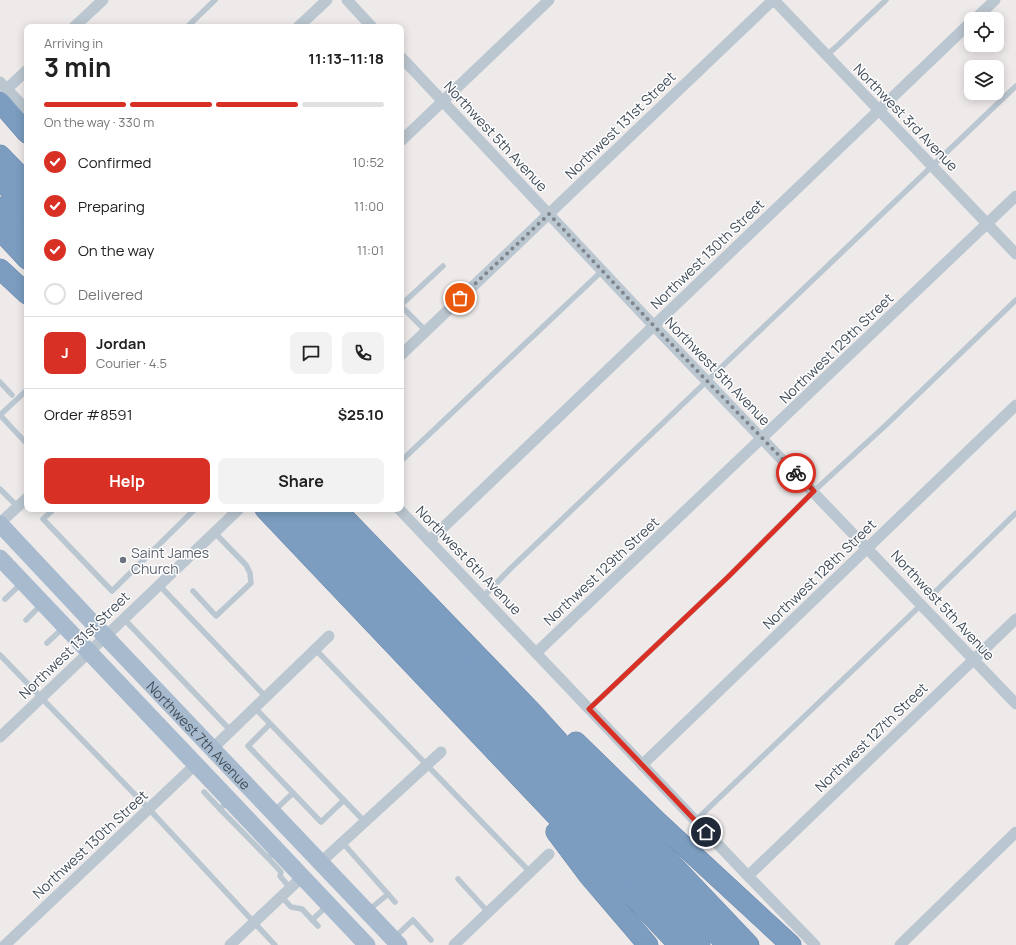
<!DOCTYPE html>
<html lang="en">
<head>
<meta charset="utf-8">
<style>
	:root { --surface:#fff; --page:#f2f2f2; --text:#222; --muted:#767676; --line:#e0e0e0; --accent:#d93025 }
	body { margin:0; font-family:Manrope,sans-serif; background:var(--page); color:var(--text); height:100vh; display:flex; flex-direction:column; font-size:15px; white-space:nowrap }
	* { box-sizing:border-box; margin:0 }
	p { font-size:13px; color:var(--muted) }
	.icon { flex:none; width:22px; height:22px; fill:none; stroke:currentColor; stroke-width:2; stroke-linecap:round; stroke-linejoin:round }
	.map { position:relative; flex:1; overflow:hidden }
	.side { position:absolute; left:24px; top:24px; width:380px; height:488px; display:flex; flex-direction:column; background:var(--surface); border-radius:8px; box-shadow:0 2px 10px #0003 }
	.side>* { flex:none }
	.buttons { position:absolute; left:964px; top:12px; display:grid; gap:8px }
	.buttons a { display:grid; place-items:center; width:40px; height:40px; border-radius:8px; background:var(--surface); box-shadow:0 2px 10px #0003; font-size:20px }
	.pin { position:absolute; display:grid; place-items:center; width:34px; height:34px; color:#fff; margin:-17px; border:2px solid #fff; border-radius:50%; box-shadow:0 1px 4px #0007 }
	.courier { position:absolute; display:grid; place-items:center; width:40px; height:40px; margin:-20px; border:3px solid #d93025; border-radius:50%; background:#fff; color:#222; box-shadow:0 1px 5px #0007 }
	.summary em { font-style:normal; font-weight:700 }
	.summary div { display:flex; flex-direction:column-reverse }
	.summary { display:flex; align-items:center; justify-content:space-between; height:68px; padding:0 20px }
	h1 { font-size:26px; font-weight:700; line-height:30px }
	.bar { display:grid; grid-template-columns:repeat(4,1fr); gap:6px 4px; align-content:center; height:48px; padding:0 20px }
	.bar i { height:5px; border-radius:3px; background:var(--line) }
	.bar .active { background:var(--accent) }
	.bar p { grid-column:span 4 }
	.line { display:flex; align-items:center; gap:10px; padding:0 20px; border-top:1px solid var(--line) }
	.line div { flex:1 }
	.round { display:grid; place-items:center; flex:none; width:42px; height:42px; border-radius:8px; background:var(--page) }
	ol { padding:0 20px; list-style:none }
	li { display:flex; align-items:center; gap:12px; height:44px }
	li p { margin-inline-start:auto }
	li .icon { padding:4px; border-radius:50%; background:var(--accent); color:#fff; stroke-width:4 }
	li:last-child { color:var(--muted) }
	li i { width:22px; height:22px; border:2px solid var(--line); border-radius:50% }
	.action { display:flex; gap:8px; margin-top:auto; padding:8px 20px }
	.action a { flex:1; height:46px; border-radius:8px; background:var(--accent); color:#fff; font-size:16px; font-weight:700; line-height:46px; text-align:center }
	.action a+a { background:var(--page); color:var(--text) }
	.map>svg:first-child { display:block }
</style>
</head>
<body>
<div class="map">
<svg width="1016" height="945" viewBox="0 0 1016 945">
	<rect width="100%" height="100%" fill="#eeeaea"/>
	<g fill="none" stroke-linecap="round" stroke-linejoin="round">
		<defs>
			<g id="motorway">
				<path d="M0,102L27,133"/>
				<path d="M0,155L27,183"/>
				<path d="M0,179L27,208"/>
				<path d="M0,207L27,235"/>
				<path d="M0,230L27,259"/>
				<path d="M0,269L27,294"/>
				<path d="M265,509L679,945"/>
				<path d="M287,509L700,945"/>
				<path d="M313,509L727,945"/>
				<path d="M336,509L532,712L617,806L749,945"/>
				<path d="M576,742L659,823L791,945"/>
				<path d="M556,832L589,876L648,945"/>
			</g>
		</defs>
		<!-- motorway casing -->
		<use href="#motorway" stroke="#6888ac" stroke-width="21"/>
		<!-- service -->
		<g stroke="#bac6d0" stroke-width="5.5">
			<path d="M187,27L215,0"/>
			<path d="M826,55L835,48L886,0"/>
			<path d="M401,305L443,266"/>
			<path d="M401,306L426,331"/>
			<path d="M0,382L12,395"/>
			<path d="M0,415L27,444"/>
			<path d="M0,415L27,390"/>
			<path d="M401,461L602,271"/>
			<path d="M0,489L18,507"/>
			<path d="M54,509L43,519L112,591L195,509"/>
			<path d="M227,509L233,514"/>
			<path d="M159,585L266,697"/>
			<path d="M193,591L216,616L251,583L250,573L246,565L214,532"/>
			<path d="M483,597L510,569L1016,86"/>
			<path d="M930,597L1016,513"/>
			<path d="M5,599L22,583"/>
			<path d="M124,619L231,731"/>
			<path d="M26,620L41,605"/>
			<path d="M47,643L64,627"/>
			<path d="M316,650L530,872"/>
			<path d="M0,655L149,809L275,945"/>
			<path d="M255,708L365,822"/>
			<path d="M589,709L728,577L814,491L886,425L1016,300"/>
			<path d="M270,724L248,746L321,822L344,800"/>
			<path d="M204,792L220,809"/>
			<path d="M228,801L220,809L268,858L275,852"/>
			<path d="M274,811L293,793"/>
			<path d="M695,821L921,605"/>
			<path d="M342,842L395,902"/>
			<path d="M268,858L281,872L280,876L290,888"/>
			<path d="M458,879L488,912"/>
			<path d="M281,896L291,907L302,909L318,926"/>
			<path d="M369,910L388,894"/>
			<path d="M312,920L328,905"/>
			<path d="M395,937L413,920L431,940"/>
		</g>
		<!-- minor -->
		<g stroke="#bac6d0" stroke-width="11">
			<path d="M347,0L372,27"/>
			<path d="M774,0L1016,254"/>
			<path d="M975,19L995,0"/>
			<path d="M74,27L103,0"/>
			<path d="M298,27L327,0"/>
			<path d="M401,57L654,326L1016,704"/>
			<path d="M0,82L27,110"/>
			<path d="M7,89L27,70"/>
			<path d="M401,141L549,0"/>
			<path d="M401,355L773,0"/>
			<path d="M399,509L748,876L815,945"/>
			<path d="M0,523L27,498"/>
			<path d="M429,541L971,22"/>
			<path d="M536,653L1016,196"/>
			<path d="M0,737L239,509"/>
			<path d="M213,748L329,636"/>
			<path d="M642,765L1016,405"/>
			<path d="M321,862L441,752"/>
			<path d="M748,876L1016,619"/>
			<path d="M5,945L196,764"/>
			<path d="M230,945L302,877"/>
			<path d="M454,945L549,854"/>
			<path d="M900,945L1016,832"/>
		</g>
		<!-- primary -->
		<g stroke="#a7bace" stroke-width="17">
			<path id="s1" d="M0,524L105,636L399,945"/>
			<path d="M0,558L367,945"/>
		</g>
		<!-- motorway -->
		<use href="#motorway" stroke="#7c9dc0" stroke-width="20"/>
	</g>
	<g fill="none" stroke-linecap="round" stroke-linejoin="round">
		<!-- done -->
		<path stroke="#7e858c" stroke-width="4" stroke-dasharray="0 7.2" d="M460,298L549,214L654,326L796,473"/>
		<!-- route -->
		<path stroke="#d93025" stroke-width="5" d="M706,832L589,709L728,577L814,491L796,473"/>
	</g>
	<!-- markers -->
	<circle fill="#6b7280" stroke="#fff" stroke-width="1.5" cx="123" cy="560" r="4"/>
	<g text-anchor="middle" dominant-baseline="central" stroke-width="3" stroke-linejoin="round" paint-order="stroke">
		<!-- street labels -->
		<g font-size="14" fill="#424e5a" stroke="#fff">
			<text transform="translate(906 117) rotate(46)">Northwest 3rd Avenue</text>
			<text transform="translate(620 125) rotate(-44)">Northwest 131st Street</text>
			<text transform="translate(496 136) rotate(47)">Northwest 5th Avenue</text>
			<text transform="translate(707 254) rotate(-44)">Northwest 130th Street</text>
			<text transform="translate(836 348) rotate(-44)">Northwest 129th Street</text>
			<text transform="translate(718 371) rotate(46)">Northwest 5th Avenue</text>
			<text transform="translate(469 560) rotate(46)">Northwest 6th Avenue</text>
			<text transform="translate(601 571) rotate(-43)">Northwest 129th Street</text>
			<text transform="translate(819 574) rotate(-44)">Northwest 128th Street</text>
			<text transform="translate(943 605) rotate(47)">Northwest 5th Avenue</text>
			<text transform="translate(74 645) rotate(-44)">Northwest 131st Street</text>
			<text stroke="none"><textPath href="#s1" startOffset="290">Northwest 7th Avenue</textPath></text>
			<text transform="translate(871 737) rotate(-44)">Northwest 127th Street</text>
			<text transform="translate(90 844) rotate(-43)">Northwest 130th Street</text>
		</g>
		<!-- worship labels -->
		<g font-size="14" fill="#5b616d" stroke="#fff" text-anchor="start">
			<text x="131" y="552">Saint James<tspan x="131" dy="16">Church</tspan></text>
		</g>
	</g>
</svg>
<div class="buttons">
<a><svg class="icon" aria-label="locate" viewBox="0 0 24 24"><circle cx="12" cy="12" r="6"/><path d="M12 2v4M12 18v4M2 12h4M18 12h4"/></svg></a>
<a><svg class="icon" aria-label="layers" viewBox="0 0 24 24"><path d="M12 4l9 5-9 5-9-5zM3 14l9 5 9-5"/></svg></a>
</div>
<div class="pin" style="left:460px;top:298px;background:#ea580c"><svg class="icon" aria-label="bag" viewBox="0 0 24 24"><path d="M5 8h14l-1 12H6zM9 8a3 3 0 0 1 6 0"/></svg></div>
<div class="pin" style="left:706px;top:832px;background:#1f2937"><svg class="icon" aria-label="home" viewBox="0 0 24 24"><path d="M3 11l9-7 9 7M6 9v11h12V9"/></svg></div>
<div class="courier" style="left:796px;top:473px"><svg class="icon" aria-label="bike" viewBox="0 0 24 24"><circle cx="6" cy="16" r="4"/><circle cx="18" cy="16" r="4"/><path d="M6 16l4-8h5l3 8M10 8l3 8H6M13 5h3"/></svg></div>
<section class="side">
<div class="summary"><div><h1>3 min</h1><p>Arriving in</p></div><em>11:13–11:18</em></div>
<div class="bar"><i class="active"></i><i class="active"></i><i class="active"></i><i></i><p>On the way · 330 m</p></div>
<ol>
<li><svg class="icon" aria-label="check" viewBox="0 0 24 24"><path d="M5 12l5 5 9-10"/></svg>Confirmed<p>10:52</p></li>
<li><svg class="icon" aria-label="check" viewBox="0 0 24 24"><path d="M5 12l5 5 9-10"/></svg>Preparing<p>11:00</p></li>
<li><svg class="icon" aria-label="check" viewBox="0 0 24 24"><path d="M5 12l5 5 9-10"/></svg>On the way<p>11:01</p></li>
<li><i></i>Delivered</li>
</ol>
<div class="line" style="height:72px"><b class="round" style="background:var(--accent);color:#fff">J</b><div><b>Jordan</b><p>Courier · 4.5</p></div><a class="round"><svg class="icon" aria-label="chat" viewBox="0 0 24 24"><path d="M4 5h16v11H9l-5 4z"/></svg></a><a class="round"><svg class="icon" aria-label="phone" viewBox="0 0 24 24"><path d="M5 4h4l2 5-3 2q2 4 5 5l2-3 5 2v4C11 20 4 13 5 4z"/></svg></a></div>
<div class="line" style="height:52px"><div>Order #8591</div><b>$25.10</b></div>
<div class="action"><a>Help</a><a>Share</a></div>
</section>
</div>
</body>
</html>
